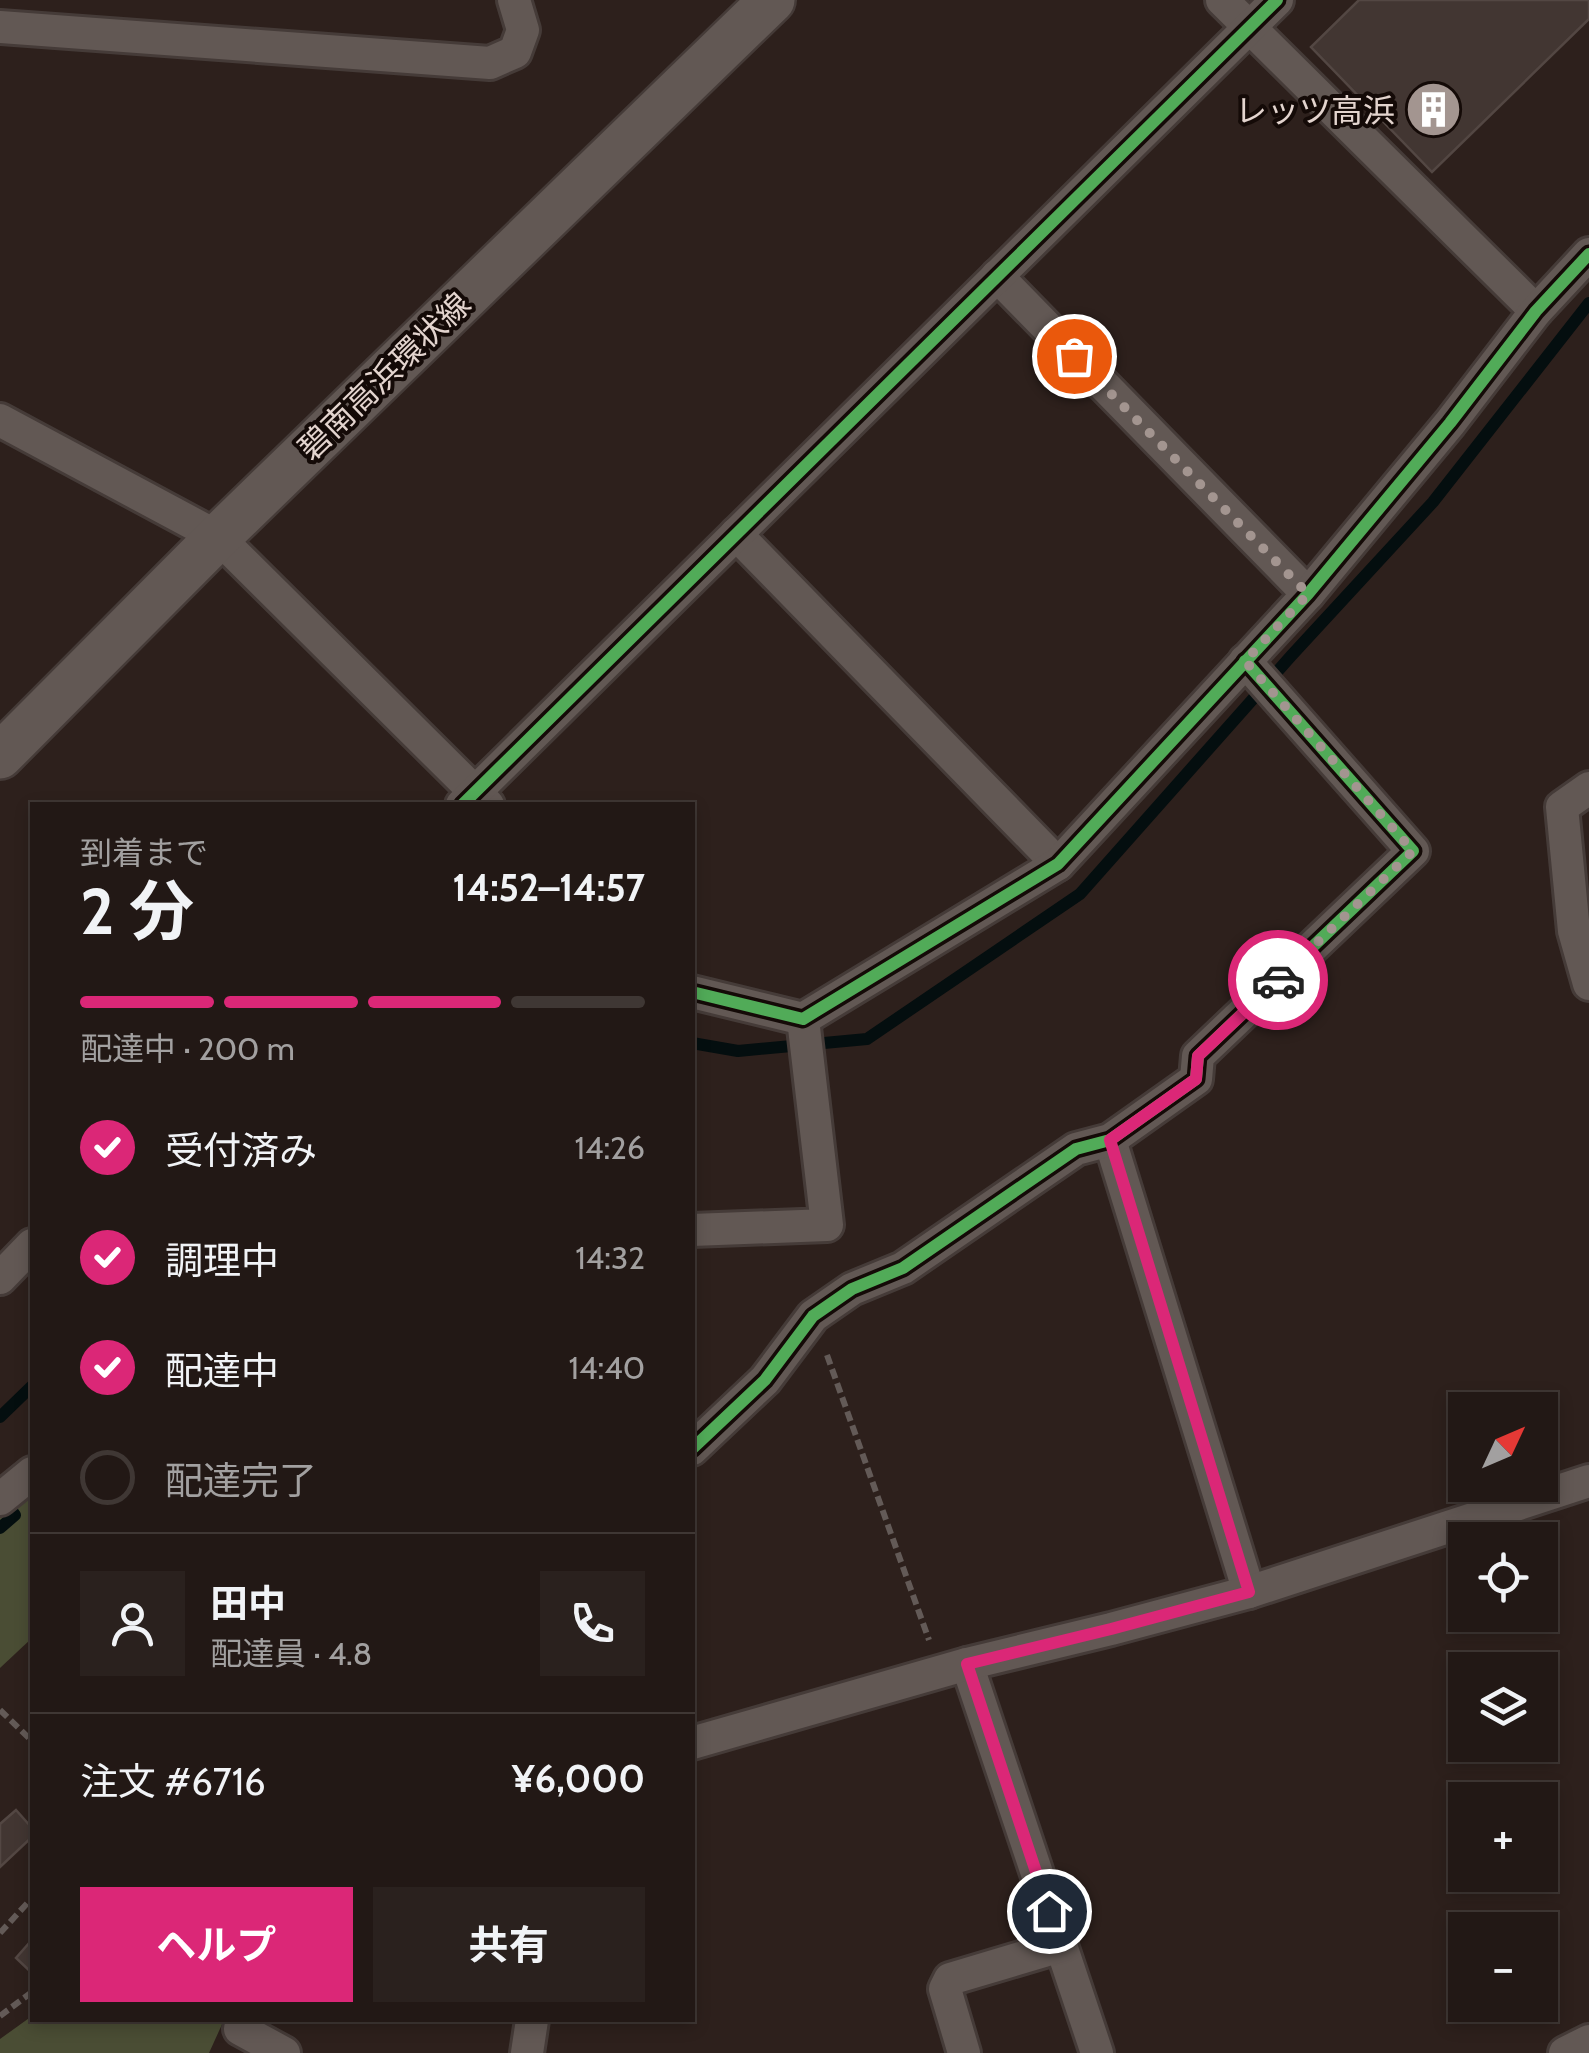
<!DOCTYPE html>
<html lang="ja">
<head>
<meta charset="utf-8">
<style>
	:root { --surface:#221815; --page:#2a211e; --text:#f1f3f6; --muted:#a2a0a0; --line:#3f3734; --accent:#db2777 }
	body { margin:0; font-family:Cabin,"Noto Sans JP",sans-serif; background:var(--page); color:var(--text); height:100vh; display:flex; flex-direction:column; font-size:38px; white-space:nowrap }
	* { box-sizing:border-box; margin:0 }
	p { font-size:32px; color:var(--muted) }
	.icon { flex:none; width:55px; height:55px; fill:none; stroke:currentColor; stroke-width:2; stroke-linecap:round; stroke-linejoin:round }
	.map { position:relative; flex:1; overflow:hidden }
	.sheet { position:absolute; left:30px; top:802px; width:665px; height:1220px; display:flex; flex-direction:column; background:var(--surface); border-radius:0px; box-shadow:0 5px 15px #0003,0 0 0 2px var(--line) }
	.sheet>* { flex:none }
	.needle { width:65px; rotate:46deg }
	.tools { position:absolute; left:1448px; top:1392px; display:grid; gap:20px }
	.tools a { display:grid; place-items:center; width:110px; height:110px; border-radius:0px; background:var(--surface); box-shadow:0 5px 15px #0003,0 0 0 2px var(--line); font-size:50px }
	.pin { position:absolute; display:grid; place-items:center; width:85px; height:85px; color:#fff; margin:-42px; border:5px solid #fff; border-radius:50%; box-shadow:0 2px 10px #0007 }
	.courier { position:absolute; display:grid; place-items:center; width:100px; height:100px; margin:-50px; border:8px solid #db2777; border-radius:50%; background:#fff; color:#222; box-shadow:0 2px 12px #0007 }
	.head em { font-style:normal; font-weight:700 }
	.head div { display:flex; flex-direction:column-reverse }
	.head { display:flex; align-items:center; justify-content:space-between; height:170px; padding:0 50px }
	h1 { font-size:65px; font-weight:700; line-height:75px }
	.bar { display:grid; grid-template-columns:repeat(4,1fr); gap:15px 10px; align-content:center; height:120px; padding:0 50px }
	.bar i { height:12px; border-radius:8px; background:var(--line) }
	.bar .current { background:var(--accent) }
	.bar p { grid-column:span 4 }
	.line { display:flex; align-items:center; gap:25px; padding:0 50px; border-top:2px solid var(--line) }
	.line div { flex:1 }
	.round { display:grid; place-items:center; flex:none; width:105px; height:105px; border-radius:0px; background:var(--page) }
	ol { padding:0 50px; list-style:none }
	li { display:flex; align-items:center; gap:30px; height:110px }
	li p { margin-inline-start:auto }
	li .icon { padding:10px; border-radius:50%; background:var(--accent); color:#fff; stroke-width:4 }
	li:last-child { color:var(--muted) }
	li i { width:55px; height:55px; border:5px solid var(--line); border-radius:50% }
	.cta { display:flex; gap:20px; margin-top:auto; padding:20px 50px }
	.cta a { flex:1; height:115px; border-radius:0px; background:var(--accent); color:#fff; font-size:40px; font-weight:700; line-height:115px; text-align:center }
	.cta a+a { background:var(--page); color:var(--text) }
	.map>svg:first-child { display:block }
</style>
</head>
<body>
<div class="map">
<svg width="1589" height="2053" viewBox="0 0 1589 2053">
	<rect width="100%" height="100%" fill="#2d201c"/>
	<!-- forest -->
	<g fill="#4a4d34">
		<path d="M32,1494V1638L0,1668V1518Z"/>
		<path d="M32,2016V2020H224L209,2053H0V2039Z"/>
	</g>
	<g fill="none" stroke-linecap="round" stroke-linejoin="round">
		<!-- stream -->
		<g stroke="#040e0f" stroke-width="12">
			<path d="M692,1043L738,1051L867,1039L1080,894L1291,656L1433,502L1589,303"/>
			<path d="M0,1417L32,1386"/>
			<path d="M0,1528L15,1515L4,1500"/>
		</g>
	</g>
	<!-- building -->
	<g fill="#423632" stroke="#534743" stroke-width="2.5">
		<path d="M1359,0H1589V19L1432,172L1311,47Z"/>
		<path d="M16,1810L32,1828V1837L0,1867V1824Z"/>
		<path d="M30,1942L32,1944V1973L16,1958Z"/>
	</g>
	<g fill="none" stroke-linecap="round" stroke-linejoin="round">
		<defs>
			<g id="street">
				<path d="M1222,0L1536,311"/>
				<path d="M0,27L490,63L515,52L523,30L514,0"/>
				<path d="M997,276L1308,594"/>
				<path d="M0,420L218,537L488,805"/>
				<path d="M736,534L1058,864"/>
				<path d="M1589,788L1562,807L1574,931L1589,984"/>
				<path d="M462,805L1277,0"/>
				<path d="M692,992L803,1019L1058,864L1308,594L1450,423L1536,311L1589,254"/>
				<path d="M1110,1140L1249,1592"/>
				<path d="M692,1230L827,1225L803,1019"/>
				<path d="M0,1278L32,1245"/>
				<path d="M692,1449L765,1380L813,1316L852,1289L903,1268L1076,1149L1110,1140L1196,1079L1198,1056L1413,851L1245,661"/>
				<path d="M0,1499L32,1473"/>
				<path d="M967,1664L1097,2053"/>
				<path d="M692,1743L967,1664L1111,1629L1249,1592L1589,1481"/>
				<path d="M240,2029L284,2053"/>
				<path d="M527,2053L532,2020"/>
				<path d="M964,2053L945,1989L950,1979L1061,1946"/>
				<path d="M1565,2053L1589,2041"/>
			</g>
			<path id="secondary" d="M0,756L218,537L772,0"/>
		</defs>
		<!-- street casing -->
		<use href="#street" stroke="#453b38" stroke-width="38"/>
		<!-- secondary casing -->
		<use href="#secondary" stroke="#453b38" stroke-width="50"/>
		<!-- path -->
		<g stroke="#635a57" stroke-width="6" stroke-dasharray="10 5" stroke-linecap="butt">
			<path d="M827,1355L929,1640"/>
			<path d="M0,1710L32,1741"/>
			<path d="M0,1933L32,1898"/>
			<path d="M0,2016L32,1992"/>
		</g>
		<!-- street -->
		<use href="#street" stroke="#625854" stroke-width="32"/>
		<!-- secondary -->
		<use href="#secondary" stroke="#625854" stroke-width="45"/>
		<defs>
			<g id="cycleway">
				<path d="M462,805L1277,0"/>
				<path d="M692,992L803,1019L1058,864L1308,594L1450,423L1536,311L1589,254"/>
				<path d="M692,1449L765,1380L813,1316L852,1289L903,1268L1076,1149L1110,1140L1196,1079L1198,1056L1413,851L1245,661"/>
			</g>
		</defs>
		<!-- cycleway casing -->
		<use href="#cycleway" stroke="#140a07" stroke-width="19"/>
		<!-- cycleway -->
		<use href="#cycleway" stroke="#51ab58" stroke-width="12"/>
	</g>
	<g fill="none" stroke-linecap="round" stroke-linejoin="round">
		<!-- done -->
		<path stroke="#a39590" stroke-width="10" stroke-dasharray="0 18" d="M1074,356L1308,594L1245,661L1413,851L1278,980"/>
		<!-- route -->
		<path stroke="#db2777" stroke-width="12" d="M1049,1911L967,1664L1111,1629L1249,1592L1110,1140L1196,1079L1198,1056L1278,980"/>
	</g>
	<!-- icons -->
	<defs>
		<symbol id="building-disc" viewBox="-11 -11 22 22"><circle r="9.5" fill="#a39590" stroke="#140a07"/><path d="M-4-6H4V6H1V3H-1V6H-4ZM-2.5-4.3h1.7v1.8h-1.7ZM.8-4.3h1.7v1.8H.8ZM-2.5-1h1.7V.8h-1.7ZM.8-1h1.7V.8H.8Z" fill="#fff"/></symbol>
	</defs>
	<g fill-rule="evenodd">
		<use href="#building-disc" x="1402" y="78" width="63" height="63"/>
	</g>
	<g text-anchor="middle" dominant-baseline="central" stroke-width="8" stroke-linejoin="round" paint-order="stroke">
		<!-- poi labels -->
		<g font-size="32" fill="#e3d4ce" stroke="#140a07" text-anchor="end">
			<text x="1395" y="110">レッツ高浜</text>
		</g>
		<!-- street labels -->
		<g font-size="32" fill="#e3d4ce" stroke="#140a07">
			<text transform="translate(384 376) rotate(-44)">碧南高浜環状線</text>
		</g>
	</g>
</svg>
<div class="tools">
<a><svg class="needle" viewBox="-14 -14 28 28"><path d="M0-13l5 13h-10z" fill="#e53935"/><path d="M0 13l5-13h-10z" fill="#a2a0a0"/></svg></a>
<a><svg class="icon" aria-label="locate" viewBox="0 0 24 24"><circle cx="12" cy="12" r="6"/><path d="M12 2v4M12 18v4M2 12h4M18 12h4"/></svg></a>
<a><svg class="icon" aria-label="layers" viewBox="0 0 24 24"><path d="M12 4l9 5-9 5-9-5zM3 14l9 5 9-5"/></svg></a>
<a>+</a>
<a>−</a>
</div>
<div class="pin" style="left:1074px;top:356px;background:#ea580c"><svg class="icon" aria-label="bag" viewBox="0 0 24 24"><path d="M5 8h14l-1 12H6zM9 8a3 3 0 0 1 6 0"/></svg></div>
<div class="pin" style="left:1049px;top:1911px;background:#1f2937"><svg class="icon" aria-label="home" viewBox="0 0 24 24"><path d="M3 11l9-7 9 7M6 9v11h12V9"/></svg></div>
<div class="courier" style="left:1278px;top:980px"><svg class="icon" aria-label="car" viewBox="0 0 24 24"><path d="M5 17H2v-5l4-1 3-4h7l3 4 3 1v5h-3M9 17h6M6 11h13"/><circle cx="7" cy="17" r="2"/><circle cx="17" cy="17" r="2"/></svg></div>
<section class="sheet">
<div class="head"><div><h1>2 分</h1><p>到着まで</p></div><em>14:52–14:57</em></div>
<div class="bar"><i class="current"></i><i class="current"></i><i class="current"></i><i></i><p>配達中 · 200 m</p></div>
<ol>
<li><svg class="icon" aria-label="check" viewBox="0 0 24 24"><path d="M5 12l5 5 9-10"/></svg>受付済み<p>14:26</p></li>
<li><svg class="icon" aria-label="check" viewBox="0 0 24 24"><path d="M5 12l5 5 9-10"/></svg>調理中<p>14:32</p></li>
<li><svg class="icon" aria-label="check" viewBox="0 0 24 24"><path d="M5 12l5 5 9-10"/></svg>配達中<p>14:40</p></li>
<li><i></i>配達完了</li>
</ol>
<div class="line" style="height:180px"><a class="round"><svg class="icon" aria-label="person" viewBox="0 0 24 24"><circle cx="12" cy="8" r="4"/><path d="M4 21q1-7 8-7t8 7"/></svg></a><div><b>田中</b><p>配達員 · 4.8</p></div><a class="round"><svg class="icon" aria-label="phone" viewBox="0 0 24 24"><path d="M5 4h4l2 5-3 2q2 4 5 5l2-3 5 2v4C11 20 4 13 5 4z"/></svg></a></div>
<div class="line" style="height:130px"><div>注文 #6716</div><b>¥6,000</b></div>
<div class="cta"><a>ヘルプ</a><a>共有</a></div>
</section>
</div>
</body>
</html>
